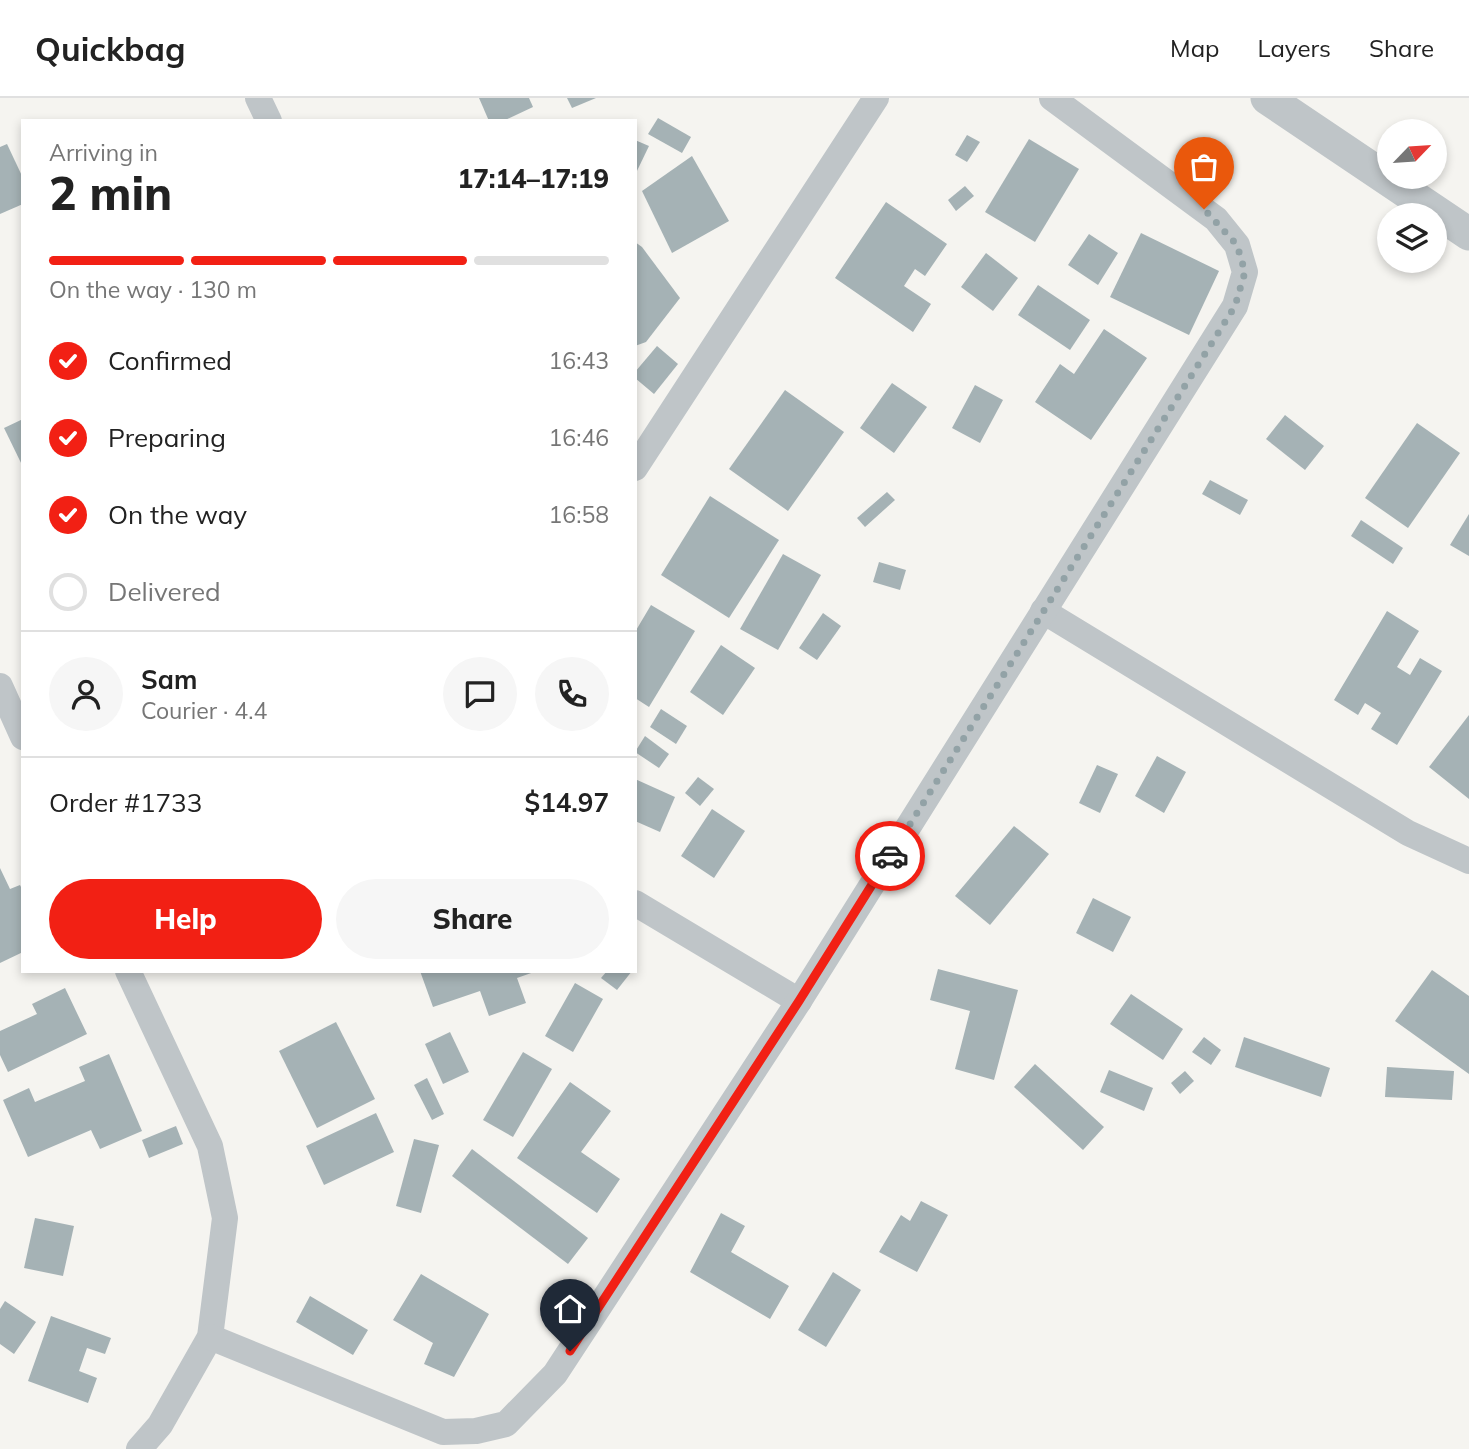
<!DOCTYPE html>
<html lang="en">
<head>
<meta charset="utf-8">
<style>
	:root { --surface:#fff; --page:#f6f6f6; --text:#222; --muted:#767676; --line:#e0e0e0; --accent:#f22014 }
	body { margin:0; font-family:Mulish,sans-serif; background:var(--page); color:var(--text); height:100vh; display:flex; flex-direction:column; font-size:26px; white-space:nowrap }
	* { box-sizing:border-box; margin:0 }
	p { font-size:23px; color:var(--muted) }
	.icon { flex:none; width:38px; height:38px; fill:none; stroke:currentColor; stroke-width:2; stroke-linecap:round; stroke-linejoin:round }
	.map { position:relative; flex:1; overflow:hidden }
	.panel { position:absolute; left:21px; top:21px; width:616px; height:854px; display:flex; flex-direction:column; background:var(--surface); border-radius:0px; box-shadow:0 4px 10px #0003 }
	.panel>* { flex:none }
	.needle { width:46px; rotate:65deg }
	.controls { position:absolute; left:1377px; top:21px; display:grid; gap:14px }
	.controls a { display:grid; place-items:center; width:70px; height:70px; border-radius:50%; background:var(--surface); box-shadow:0 4px 10px #0003; font-size:35px }
	.pin { position:absolute; display:grid; place-items:center; width:60px; height:60px; color:#fff; margin:-72px -30px; border-radius:50% 50% 50% 0; rotate:-45deg; box-shadow:0 0 7px #0007 }
	.pin .icon { rotate:45deg }
	.courier { position:absolute; display:grid; place-items:center; width:70px; height:70px; margin:-35px; border:5px solid #f22014; border-radius:50%; background:#fff; color:#222; box-shadow:0 2px 9px #0007 }
	.overview em { font-style:normal; font-weight:800 }
	.overview div { display:flex; flex-direction:column-reverse }
	.overview { display:flex; align-items:center; justify-content:space-between; height:119px; padding:0 28px }
	h1 { font-size:46px; font-weight:800; line-height:52px }
	.bar { display:grid; grid-template-columns:repeat(4,1fr); gap:10px 7px; align-content:center; height:84px; padding:0 28px }
	.bar i { height:9px; border-radius:5px; background:var(--line) }
	.bar .selected { background:var(--accent) }
	.bar p { grid-column:span 4 }
	.line { display:flex; align-items:center; gap:18px; padding:0 28px; border-top:2px solid var(--line) }
	.line div { flex:1 }
	.round { display:grid; place-items:center; flex:none; width:74px; height:74px; border-radius:37px; background:var(--page) }
	ol { padding:0 28px; list-style:none }
	li { display:flex; align-items:center; gap:21px; height:77px }
	li p { margin-inline-start:auto }
	li .icon { padding:7px; border-radius:50%; background:var(--accent); color:#fff; stroke-width:4 }
	li:last-child { color:var(--muted) }
	li i { width:38px; height:38px; border:4px solid var(--line); border-radius:50% }
	.button { display:flex; gap:14px; margin-top:auto; padding:14px 28px }
	.button a { flex:1; height:80px; border-radius:42px; background:var(--accent); color:#fff; font-size:28px; font-weight:800; line-height:80px; text-align:center }
	.button a+a { background:var(--page); color:var(--text) }
	header { display:flex; align-items:center; gap:42px; box-sizing:border-box; height:98px; padding:0 35px; background:var(--surface); border-bottom:2px solid var(--line) }
	header strong { font-size:33px }
	nav { display:flex; gap:38px; margin-inline-start:auto; font-size:24px }
	.map>svg:first-child { display:block }
</style>
</head>
<body>
<header>
<strong>Quickbag</strong>
<nav><a>Map</a><a>Layers</a><a>Share</a></nav>
</header>
<div class="map">
<svg width="1469" height="1351" viewBox="0 0 1469 1351">
	<rect width="100%" height="100%" fill="#f5f4f0"/>
	<!-- building -->
	<g fill="#a5b2b5">
		<path d="M479,0H529L533,9L503,23H489Z"/>
		<path d="M567,0H596L572,10Z"/>
		<path d="M658,20L691,39L682,55L648,36Z"/>
		<path d="M967,37L980,44L967,64L955,57Z"/>
		<path d="M1029,41L1079,71L1035,144L985,114Z"/>
		<path d="M635,42L649,48L635,77Z"/>
		<path d="M7,46L23,80V106L0,116V49Z"/>
		<path d="M692,58L729,123L672,155L642,93Z"/>
		<path d="M965,88L974,98L956,113L948,102Z"/>
		<path d="M886,104L947,146L925,178L915,171L904,188L931,206L913,234L835,180Z"/>
		<path d="M1141,135L1219,173L1189,237L1110,199Z"/>
		<path d="M1089,136L1118,155L1098,187L1068,167Z"/>
		<path d="M635,144L642,149L680,200L646,244L635,248Z"/>
		<path d="M986,155L1018,180L993,213L961,189Z"/>
		<path d="M1038,187L1090,222L1070,252L1018,217Z"/>
		<path d="M1104,231L1147,260L1091,342L1035,304L1060,266L1074,276Z"/>
		<path d="M657,248L678,266L654,296L635,280V274Z"/>
		<path d="M892,285L927,309L894,355L860,330Z"/>
		<path d="M975,287L1003,302L980,345L952,330Z"/>
		<path d="M785,292L844,334L788,413L729,371Z"/>
		<path d="M1285,317L1324,348L1305,372L1266,341Z"/>
		<path d="M23,321V369L4,330Z"/>
		<path d="M1417,325L1460,355L1408,430L1365,400Z"/>
		<path d="M1210,382L1248,402L1240,417L1202,396Z"/>
		<path d="M887,394L895,402L865,429L857,420Z"/>
		<path d="M710,398L779,442L729,520L661,477Z"/>
		<path d="M1469,416V458L1450,447Z"/>
		<path d="M1361,422L1403,450L1393,466L1351,438Z"/>
		<path d="M783,456L821,477L778,552L740,531Z"/>
		<path d="M879,464L906,472L900,492L873,484Z"/>
		<path d="M651,507L695,533L649,609L635,600V534Z"/>
		<path d="M1387,513L1419,533L1397,569L1410,577L1420,560L1442,573L1397,647L1371,631L1381,615L1365,605L1358,617L1334,602Z"/>
		<path d="M823,515L841,528L817,562L799,550Z"/>
		<path d="M721,547L755,570L723,617L690,594Z"/>
		<path d="M661,611L687,628L676,646L650,629Z"/>
		<path d="M1469,617V701L1429,669Z"/>
		<path d="M645,638L669,656L659,670L635,654Z"/>
		<path d="M1157,658L1186,674L1164,715L1135,698Z"/>
		<path d="M1097,667L1118,676L1100,715L1079,705Z"/>
		<path d="M698,679L714,691L700,708L685,695Z"/>
		<path d="M635,681L675,699L660,734L635,723Z"/>
		<path d="M712,711L745,733L714,780L681,758Z"/>
		<path d="M1014,728L1049,756L990,827L955,798Z"/>
		<path d="M0,770L10,791L20,787L23,793V854L0,865Z"/>
		<path d="M1093,800L1131,819L1113,854L1076,835Z"/>
		<path d="M938,871L1018,892L994,982L955,971L970,913L930,902Z"/>
		<path d="M1432,872L1469,898V976L1395,923Z"/>
		<path d="M420,873H534V874L517,880L526,905L489,918L480,893L433,909Z"/>
		<path d="M607,873H632L617,892L601,880Z"/>
		<path d="M575,885L603,901L573,954L545,938Z"/>
		<path d="M65,890L87,936L8,974L0,957V933L37,916L32,906Z"/>
		<path d="M1131,896L1183,931L1163,962L1110,926Z"/>
		<path d="M336,924L375,1001L317,1030L279,953Z"/>
		<path d="M450,934L469,974L443,986L425,946Z"/>
		<path d="M1204,939L1221,952L1211,967L1192,954Z"/>
		<path d="M1244,939L1330,970L1321,999L1235,969Z"/>
		<path d="M523,954L552,971L513,1039L483,1022Z"/>
		<path d="M109,956L142,1033L100,1051L91,1032L28,1059L3,1002L29,990L35,1004L85,983L79,969Z"/>
		<path d="M1035,966L1104,1029L1083,1052L1014,989Z"/>
		<path d="M1387,969L1454,973L1452,1002L1385,999Z"/>
		<path d="M1109,972L1153,990L1144,1013L1100,994Z"/>
		<path d="M1185,973L1194,983L1180,996L1171,985Z"/>
		<path d="M427,980L444,1016L432,1022L414,987Z"/>
		<path d="M570,984L611,1013L581,1054L620,1081L597,1115L517,1060Z"/>
		<path d="M376,1015L394,1054L324,1087L306,1048Z"/>
		<path d="M176,1028L183,1046L149,1060L142,1042Z"/>
		<path d="M414,1041L439,1047L421,1115L396,1108Z"/>
		<path d="M472,1051L588,1140L568,1166L452,1078Z"/>
		<path d="M921,1103L948,1117L917,1174L879,1154L901,1117L910,1123Z"/>
		<path d="M721,1115L745,1128L731,1154L789,1188L770,1221L690,1174Z"/>
		<path d="M35,1120L74,1128L63,1178L24,1170Z"/>
		<path d="M833,1174L861,1192L826,1249L798,1232Z"/>
		<path d="M421,1176L489,1216L454,1279L424,1266L433,1245L393,1222Z"/>
		<path d="M310,1198L368,1232L353,1257L296,1224Z"/>
		<path d="M5,1203L36,1224L14,1256L0,1246V1211Z"/>
		<path d="M51,1218L111,1240L105,1256L87,1250L79,1273L97,1280L88,1305L28,1283Z"/>
	</g>
	<g fill="none" stroke-linecap="round" stroke-linejoin="round">
		<!-- minor -->
		<g stroke="#bfc5c8" stroke-width="26">
			<path d="M258,0L269,23"/>
			<path d="M635,370L876,0"/>
			<path d="M1043,513L1408,735L1469,763"/>
			<path d="M0,588L23,639"/>
			<path d="M635,805L799,903"/>
			<path d="M128,873L210,1048L225,1120L210,1239L160,1327L139,1351"/>
			<path d="M210,1239L443,1334L476,1333L506,1326L555,1276L799,903L1235,208L1245,174L1237,147L1216,121L1052,0"/>
		</g>
		<!-- tertiary -->
		<path stroke="#bfc5c8" stroke-width="33" d="M1267,0L1469,136"/>
	</g>
	<g fill="none" stroke-linecap="round" stroke-linejoin="round">
		<!-- done -->
		<path stroke="#92a2a6" stroke-width="7" stroke-dasharray="0 12.6" d="M890,758L1235,208L1245,174L1237,147L1204,111"/>
		<!-- route -->
		<path stroke="#f22014" stroke-width="9" d="M570,1253L799,903L890,758"/>
	</g>
</svg>
<div class="controls">
<a><svg class="needle" viewBox="-14 -14 28 28"><path d="M0-13l5 13h-10z" fill="#e53935"/><path d="M0 13l5-13h-10z" fill="#767676"/></svg></a>
<a><svg class="icon" aria-label="layers" viewBox="0 0 24 24"><path d="M12 4l9 5-9 5-9-5zM3 14l9 5 9-5"/></svg></a>
</div>
<div class="pin" style="left:1204px;top:111px;background:#ea580c"><svg class="icon" aria-label="bag" viewBox="0 0 24 24"><path d="M5 8h14l-1 12H6zM9 8a3 3 0 0 1 6 0"/></svg></div>
<div class="pin" style="left:570px;top:1253px;background:#1f2937"><svg class="icon" aria-label="home" viewBox="0 0 24 24"><path d="M3 11l9-7 9 7M6 9v11h12V9"/></svg></div>
<div class="courier" style="left:890px;top:758px"><svg class="icon" aria-label="car" viewBox="0 0 24 24"><path d="M5 17H2v-5l4-1 3-4h7l3 4 3 1v5h-3M9 17h6M6 11h13"/><circle cx="7" cy="17" r="2"/><circle cx="17" cy="17" r="2"/></svg></div>
<section class="panel">
<div class="overview"><div><h1>2 min</h1><p>Arriving in</p></div><em>17:14–17:19</em></div>
<div class="bar"><i class="selected"></i><i class="selected"></i><i class="selected"></i><i></i><p>On the way · 130 m</p></div>
<ol>
<li><svg class="icon" aria-label="check" viewBox="0 0 24 24"><path d="M5 12l5 5 9-10"/></svg>Confirmed<p>16:43</p></li>
<li><svg class="icon" aria-label="check" viewBox="0 0 24 24"><path d="M5 12l5 5 9-10"/></svg>Preparing<p>16:46</p></li>
<li><svg class="icon" aria-label="check" viewBox="0 0 24 24"><path d="M5 12l5 5 9-10"/></svg>On the way<p>16:58</p></li>
<li><i></i>Delivered</li>
</ol>
<div class="line" style="height:126px"><a class="round"><svg class="icon" aria-label="person" viewBox="0 0 24 24"><circle cx="12" cy="8" r="4"/><path d="M4 21q1-7 8-7t8 7"/></svg></a><div><b>Sam</b><p>Courier · 4.4</p></div><a class="round"><svg class="icon" aria-label="chat" viewBox="0 0 24 24"><path d="M4 5h16v11H9l-5 4z"/></svg></a><a class="round"><svg class="icon" aria-label="phone" viewBox="0 0 24 24"><path d="M5 4h4l2 5-3 2q2 4 5 5l2-3 5 2v4C11 20 4 13 5 4z"/></svg></a></div>
<div class="line" style="height:91px"><div>Order #1733</div><b>$14.97</b></div>
<div class="button"><a>Help</a><a>Share</a></div>
</section>
</div>
</body>
</html>
